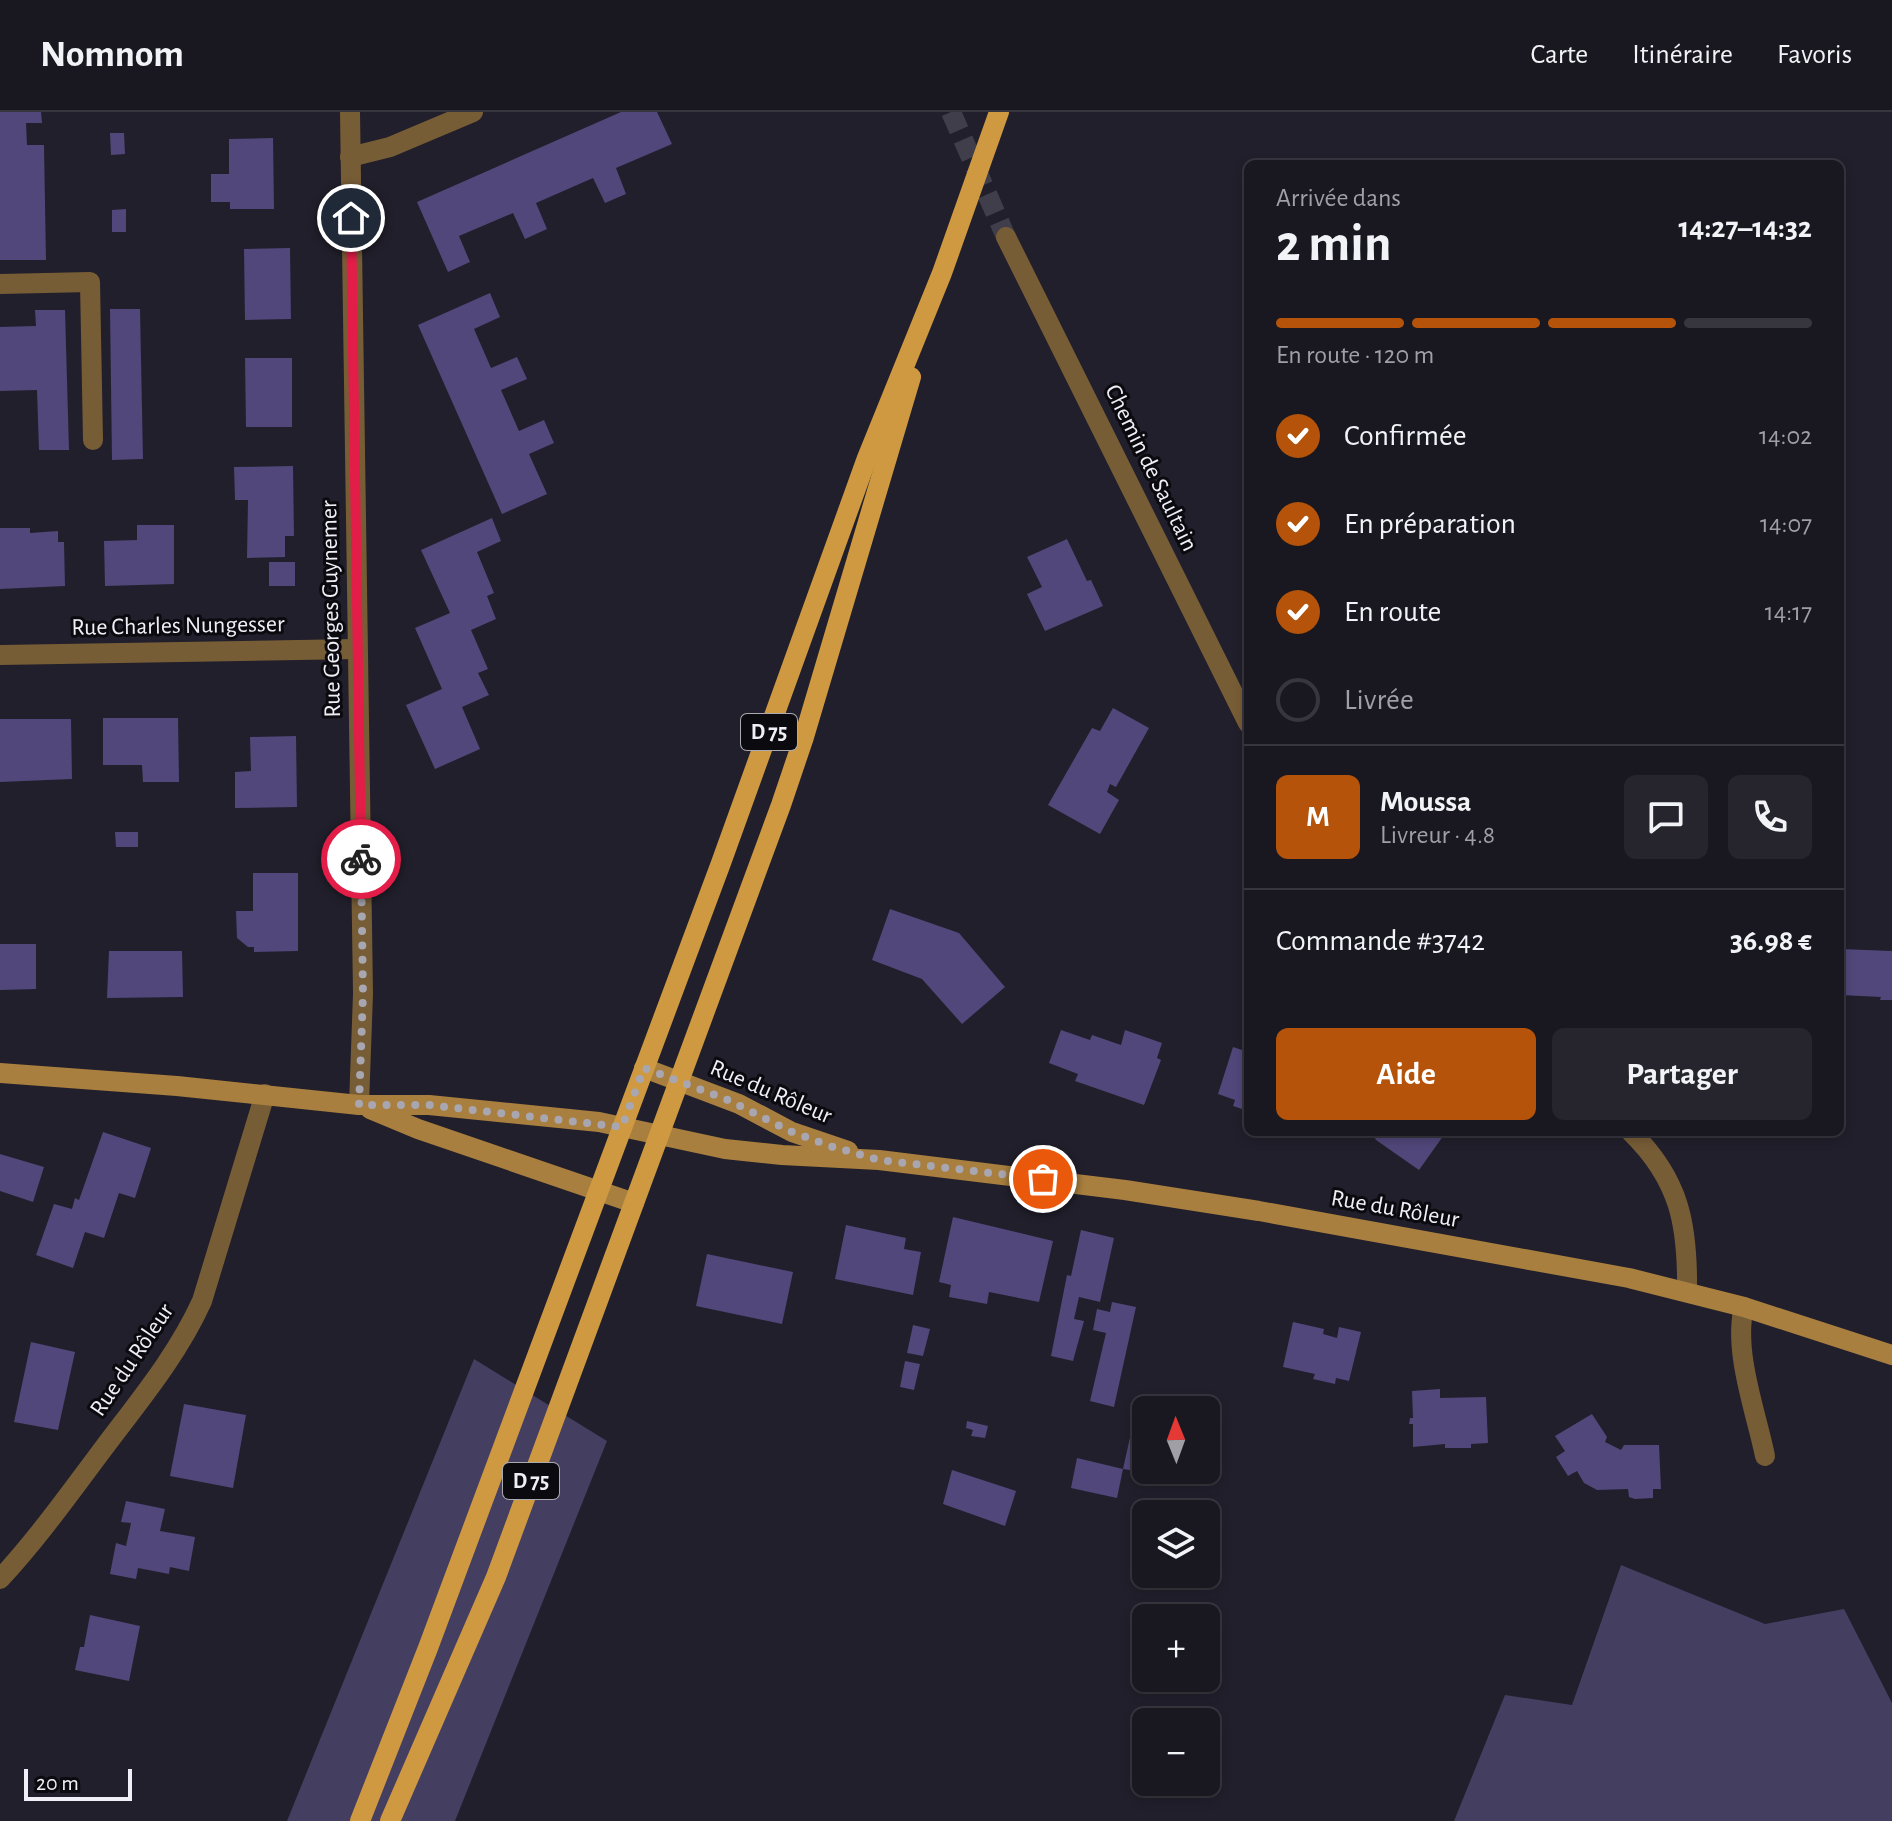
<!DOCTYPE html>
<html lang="fr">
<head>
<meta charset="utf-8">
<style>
	:root { --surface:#191720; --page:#26242d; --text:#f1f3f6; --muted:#9f9fa5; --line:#37363e; --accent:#b45309 }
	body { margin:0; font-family:"Alegreya Sans",sans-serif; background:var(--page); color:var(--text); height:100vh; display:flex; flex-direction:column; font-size:30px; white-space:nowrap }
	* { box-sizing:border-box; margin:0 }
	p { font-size:26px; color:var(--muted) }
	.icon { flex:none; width:44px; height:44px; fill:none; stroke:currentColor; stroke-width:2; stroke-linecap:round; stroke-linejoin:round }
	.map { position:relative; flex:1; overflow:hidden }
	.details { position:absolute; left:1244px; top:48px; width:600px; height:976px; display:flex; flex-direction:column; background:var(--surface); border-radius:12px; box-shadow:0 4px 12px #0003,0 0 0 2px var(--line) }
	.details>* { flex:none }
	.needle { width:52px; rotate:359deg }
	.fabs { position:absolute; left:1132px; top:1284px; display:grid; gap:16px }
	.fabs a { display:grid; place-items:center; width:88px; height:88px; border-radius:12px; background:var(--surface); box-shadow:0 4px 12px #0003,0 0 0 2px var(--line); font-size:40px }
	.scale { position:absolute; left:24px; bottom:20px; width:108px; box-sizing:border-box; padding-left:8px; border:4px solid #f0eff8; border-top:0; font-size:22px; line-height:28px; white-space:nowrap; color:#f0eff8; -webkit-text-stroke:6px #0a0a0f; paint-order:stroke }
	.pin { position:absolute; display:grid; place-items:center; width:68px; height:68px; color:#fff; margin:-34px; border:4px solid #fff; border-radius:50%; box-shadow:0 2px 8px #0007 }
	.courier { position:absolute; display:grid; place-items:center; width:80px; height:80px; margin:-40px; border:6px solid #e11d48; border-radius:50%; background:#fff; color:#222; box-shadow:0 2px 10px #0007 }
	.overview em { font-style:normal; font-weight:600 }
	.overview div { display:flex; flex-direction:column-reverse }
	.overview { display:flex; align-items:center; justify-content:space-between; height:136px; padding:0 32px }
	h1 { font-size:52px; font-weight:600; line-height:60px }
	.bar { display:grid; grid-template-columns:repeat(4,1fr); gap:12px 8px; align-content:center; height:96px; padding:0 32px }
	.bar i { height:10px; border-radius:6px; background:var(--line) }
	.bar .selected { background:var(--accent) }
	.bar p { grid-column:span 4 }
	.line { display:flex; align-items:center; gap:20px; padding:0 32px; border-top:2px solid var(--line) }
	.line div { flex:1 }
	.round { display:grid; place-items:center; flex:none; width:84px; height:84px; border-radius:12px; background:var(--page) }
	ol { padding:0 32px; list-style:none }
	li { display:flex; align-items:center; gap:24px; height:88px }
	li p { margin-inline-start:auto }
	li .icon { padding:8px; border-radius:50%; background:var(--accent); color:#fff; stroke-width:4 }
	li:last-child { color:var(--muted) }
	li i { width:44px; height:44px; border:4px solid var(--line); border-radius:50% }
	.action { display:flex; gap:16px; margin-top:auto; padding:16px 32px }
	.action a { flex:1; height:92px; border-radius:12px; background:var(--accent); color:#fff; font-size:32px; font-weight:600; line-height:92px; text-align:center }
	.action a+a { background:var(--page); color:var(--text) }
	header { display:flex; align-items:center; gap:48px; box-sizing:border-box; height:112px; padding:0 40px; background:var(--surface); border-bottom:2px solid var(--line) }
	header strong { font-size:38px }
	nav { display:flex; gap:44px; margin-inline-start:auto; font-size:28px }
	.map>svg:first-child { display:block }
</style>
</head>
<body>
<header>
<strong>Nomnom</strong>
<nav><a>Carte</a><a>Itinéraire</a><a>Favoris</a></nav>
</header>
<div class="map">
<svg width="1892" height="1709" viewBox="0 0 1892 1709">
	<rect width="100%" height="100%" fill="#211f2b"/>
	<!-- green -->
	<g fill="#443e61">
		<path d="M474,1247L607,1329L455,1709H287Z"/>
		<path d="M1621,1453L1765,1512L1844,1497L1892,1591V1709H1454L1505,1583L1572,1593Z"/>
	</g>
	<!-- building -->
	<g fill="#51477a">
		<path d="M0,0H41L42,11H26L27,33H44L46,148H0Z"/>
		<path d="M621,0H657L672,32L616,56L626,82L605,91L593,66L536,91L547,117L525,127L513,101L459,124L470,150L448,160L417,90Z"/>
		<path d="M110,21H124L125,42L111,43Z"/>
		<path d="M273,26L274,97H230V90H211V62H229V27Z"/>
		<path d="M126,97V120H112V98Z"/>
		<path d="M290,136L291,207L245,208L244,137Z"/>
		<path d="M490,181L500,205L474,217L491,256L517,245L527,267L501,278L519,319L544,308L554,331L529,342L547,382L502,402L418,213Z"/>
		<path d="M110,197H140L143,347L112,348Z"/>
		<path d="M35,198H65L69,338H39L37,278L0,279V215L36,214Z"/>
		<path d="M245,246H292V315H246Z"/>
		<path d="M293,354L294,424H285V445L247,446L248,388H235L234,355Z"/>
		<path d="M492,406L501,429L477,440L494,481L487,484L496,507L471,518L488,557L478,561L489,583L462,595L480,637L435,657L406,593L442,577L415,516L450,501L421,438Z"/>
		<path d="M137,413H174V472L105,474L104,429L137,428Z"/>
		<path d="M0,416H30V421L58,419V430H64L65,474L0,477Z"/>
		<path d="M1067,427L1087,469L1091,468L1103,494L1045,519L1027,482L1042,475L1027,445Z"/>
		<rect x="269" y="450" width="26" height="24"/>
		<path d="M1113,596L1149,616L1116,675L1110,672L1107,680L1119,688L1100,722L1048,693L1092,616L1100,619Z"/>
		<path d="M103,606H178L179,670H143L142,653H103Z"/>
		<path d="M0,607H71L72,667L0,670Z"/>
		<path d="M296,624L297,695L235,696V660L251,659L250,625Z"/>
		<path d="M115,720H138V735H116Z"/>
		<path d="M253,761H298V839L254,840V835H248L237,826L236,799H253Z"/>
		<path d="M890,797L959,821L1005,875L962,912L922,867L872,848Z"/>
		<path d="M0,832H36V877L0,878Z"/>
		<path d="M1840,837L1892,839V888H1880L1881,885L1840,883Z"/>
		<path d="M109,839H182L183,885L107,886Z"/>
		<path d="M1061,918L1090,928L1092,923L1121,933L1125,918L1162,931L1157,946L1161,948L1144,993L1075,969L1078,962L1049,951Z"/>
		<path d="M1233,935L1248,940V999L1233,994L1235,988L1218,982Z"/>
		<path d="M103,1020L151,1036L135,1086L119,1081L104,1126L85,1120L73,1156L36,1143L54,1092L72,1097L75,1086L79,1088Z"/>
		<path d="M1371,1020H1446L1419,1058L1376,1028Z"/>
		<path d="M0,1042L44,1055L33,1090L0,1079Z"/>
		<path d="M953,1105L1053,1129L1039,1190L989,1180L987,1192L949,1185L951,1173L939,1170Z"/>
		<path d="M846,1113L906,1126L904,1137L921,1140L913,1183L835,1167Z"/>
		<path d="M1081,1118L1114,1126L1100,1190L1079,1185L1074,1207L1084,1209L1073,1249L1051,1244L1067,1163L1071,1164Z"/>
		<path d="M707,1142L793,1160L782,1212L696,1194Z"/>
		<path d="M1112,1190L1136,1195L1114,1295L1090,1289L1106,1221L1093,1218L1097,1197L1110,1200Z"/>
		<path d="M1293,1210L1324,1217L1323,1222L1337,1226L1339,1215L1361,1220L1349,1269L1336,1266L1335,1272L1313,1267L1315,1262L1283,1255Z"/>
		<path d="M913,1213L930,1217L923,1244L907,1241Z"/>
		<path d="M31,1230L75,1240L58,1318L14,1310Z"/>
		<path d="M905,1249L920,1252L914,1278L900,1275Z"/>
		<path d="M1440,1277V1286L1486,1285L1488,1331L1471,1332V1336H1445V1332L1413,1335V1312H1409L1410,1306H1413L1412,1279Z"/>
		<path d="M184,1292L246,1303L233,1376L170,1364Z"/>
		<path d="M1137,1294L1146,1296V1307L1140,1306L1138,1314L1146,1316V1320L1137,1359L1123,1357Z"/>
		<path d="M1592,1302L1607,1325L1605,1330L1621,1338L1624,1333H1659L1661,1377H1653V1386L1635,1387L1629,1385L1628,1377L1597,1378L1584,1371L1577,1359L1568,1364L1556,1345L1565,1339L1555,1324Z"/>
		<path d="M967,1309L988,1314L985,1326L971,1324L973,1318L966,1316Z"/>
		<path d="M1077,1346L1123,1357L1117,1386L1071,1376Z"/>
		<path d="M952,1358L1016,1379L1005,1414L943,1392Z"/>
		<path d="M126,1389L165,1397L160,1419L195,1425L189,1459L170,1455L169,1462L138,1456L136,1467L110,1462L116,1431L126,1434L131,1411L121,1410Z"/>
		<path d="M90,1503L140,1514L129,1569L75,1558L80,1535H84Z"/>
	</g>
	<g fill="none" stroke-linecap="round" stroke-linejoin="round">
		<!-- street-tunnel -->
		<path stroke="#403e4a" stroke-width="20" stroke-dasharray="20 10" stroke-linecap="butt" d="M951,0L1006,125"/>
		<!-- lane -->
		<path stroke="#775d36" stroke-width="20" d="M1744,1195C1733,1239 1756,1300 1765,1344"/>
		<!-- street -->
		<g stroke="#775d36" stroke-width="20">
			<path d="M350,0L363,882L359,993"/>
			<path d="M350,45L390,35L473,0"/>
			<path d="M1006,125L1248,611"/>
			<path d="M0,172L90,170L93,328"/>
			<path d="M0,543L357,537"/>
			<path d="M1631,1020C1680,1068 1688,1113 1687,1180"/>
			<path d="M0,1467C38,1426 70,1381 103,1337C139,1289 177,1244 202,1189L265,982"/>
		</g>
		<!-- secondary -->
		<g stroke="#a87f3e" stroke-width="20">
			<path d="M644,956L739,992L792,1020L848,1039"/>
			<path d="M0,961L177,974L359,993H429L599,1010L725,1037L782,1043L879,1048L1125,1078L1259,1099L1629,1166L1744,1195L1892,1243"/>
			<path d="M370,997L418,1017L634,1091"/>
		</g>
		<!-- primary -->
		<g stroke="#ce9941" stroke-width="20">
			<path d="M360,1709L428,1536L721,751L867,346L942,161L999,0"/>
			<path d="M390,1709L496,1465L781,693L804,625L911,265"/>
		</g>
	</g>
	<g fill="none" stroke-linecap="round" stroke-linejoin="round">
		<!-- done -->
		<path stroke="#a8a6b0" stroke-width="8" stroke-dasharray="0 14.4" d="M361,747L363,882L359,993H429L622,1015L644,956L728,988L792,1020L830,1034L879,1048L1043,1067"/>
		<!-- route -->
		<path stroke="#e11d48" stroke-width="10" d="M351,106L361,747"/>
	</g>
	<g text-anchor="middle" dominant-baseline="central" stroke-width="6" stroke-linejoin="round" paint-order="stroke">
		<!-- shield labels -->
		<g fill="#0a0a0f" stroke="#abaab2" stroke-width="2">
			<rect x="741" y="602" width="56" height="36" rx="6"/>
			<rect x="503" y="1351" width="56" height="36" rx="6"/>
		</g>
		<g font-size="22" font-weight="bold" fill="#f0eff8">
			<text x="769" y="620">D 75</text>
			<text x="531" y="1369">D 75</text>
		</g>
		<!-- street labels -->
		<g font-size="24" fill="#f0eff8" stroke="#0a0a0f">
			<text transform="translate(1151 356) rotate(64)">Chemin de Saultain</text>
			<text transform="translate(331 497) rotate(-91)">Rue Georges Guynemer</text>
			<text transform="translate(178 514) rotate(-1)">Rue Charles Nungesser</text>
			<text transform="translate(771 980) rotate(23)">Rue du Rôleur</text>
			<text transform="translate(1395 1097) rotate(10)">Rue du Rôleur</text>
			<text transform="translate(132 1248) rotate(-56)">Rue du Rôleur</text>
		</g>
	</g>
</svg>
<div class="fabs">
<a><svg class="needle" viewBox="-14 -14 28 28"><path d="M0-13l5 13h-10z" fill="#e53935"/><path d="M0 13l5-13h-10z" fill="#9f9fa5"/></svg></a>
<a><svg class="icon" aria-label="layers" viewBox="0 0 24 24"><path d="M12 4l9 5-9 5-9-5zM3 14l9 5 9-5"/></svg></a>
<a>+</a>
<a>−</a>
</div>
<div class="scale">20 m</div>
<div class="pin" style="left:1043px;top:1067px;background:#ea580c"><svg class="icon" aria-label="bag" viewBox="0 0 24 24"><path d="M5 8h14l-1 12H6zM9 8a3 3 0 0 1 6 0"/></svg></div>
<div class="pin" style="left:351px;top:106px;background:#1f2937"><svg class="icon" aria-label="home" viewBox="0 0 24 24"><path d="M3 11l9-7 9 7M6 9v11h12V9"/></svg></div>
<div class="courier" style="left:361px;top:747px"><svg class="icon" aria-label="bike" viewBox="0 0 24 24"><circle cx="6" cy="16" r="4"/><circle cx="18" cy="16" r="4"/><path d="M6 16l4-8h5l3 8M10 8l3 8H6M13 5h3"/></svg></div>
<section class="details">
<div class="overview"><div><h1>2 min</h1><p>Arrivée dans</p></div><em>14:27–14:32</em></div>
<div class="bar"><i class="selected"></i><i class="selected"></i><i class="selected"></i><i></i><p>En route · 120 m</p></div>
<ol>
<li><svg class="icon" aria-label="check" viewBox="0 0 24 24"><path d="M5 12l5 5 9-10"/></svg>Confirmée<p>14:02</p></li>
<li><svg class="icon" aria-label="check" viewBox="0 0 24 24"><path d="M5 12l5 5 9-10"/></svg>En préparation<p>14:07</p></li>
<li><svg class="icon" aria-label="check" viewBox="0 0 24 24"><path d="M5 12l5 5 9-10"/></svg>En route<p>14:17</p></li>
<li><i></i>Livrée</li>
</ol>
<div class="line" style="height:144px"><b class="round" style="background:var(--accent);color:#fff">M</b><div><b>Moussa</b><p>Livreur · 4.8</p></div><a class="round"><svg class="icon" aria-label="chat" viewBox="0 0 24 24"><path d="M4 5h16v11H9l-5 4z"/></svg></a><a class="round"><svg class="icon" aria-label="phone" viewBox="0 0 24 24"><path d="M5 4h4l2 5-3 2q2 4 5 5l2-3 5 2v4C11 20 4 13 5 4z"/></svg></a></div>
<div class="line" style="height:104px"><div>Commande #3742</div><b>36.98 €</b></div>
<div class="action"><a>Aide</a><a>Partager</a></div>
</section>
</div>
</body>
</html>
